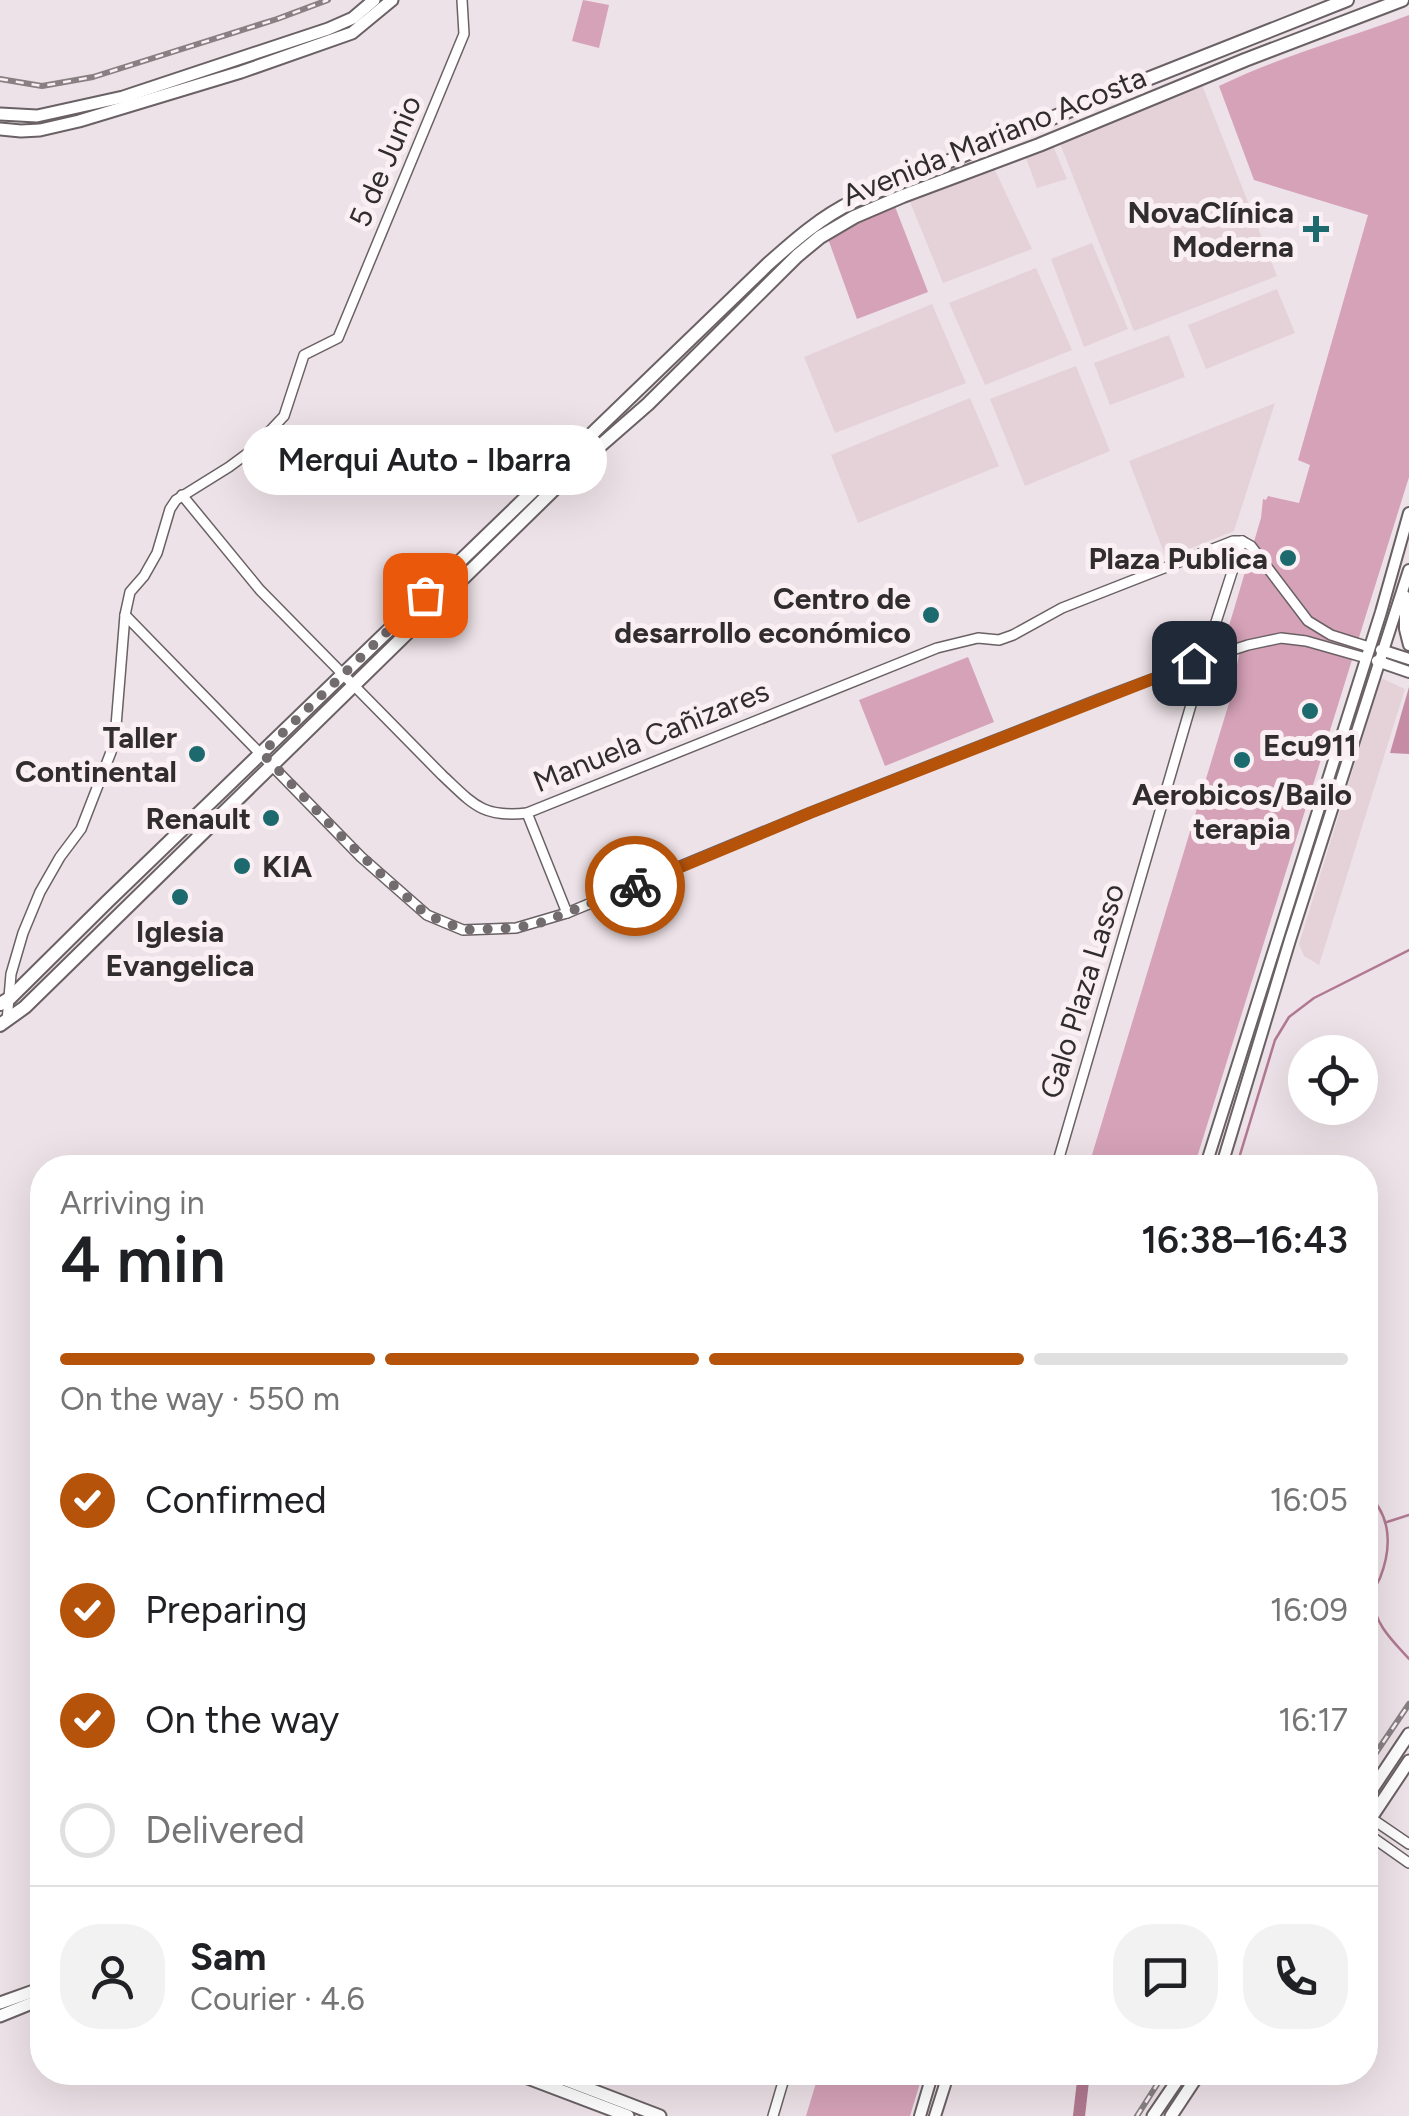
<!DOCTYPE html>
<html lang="en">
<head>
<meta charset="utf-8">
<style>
	:root { --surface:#fff; --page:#f2f2f2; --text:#202124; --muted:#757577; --line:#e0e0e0; --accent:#b45309 }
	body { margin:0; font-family:Figtree,sans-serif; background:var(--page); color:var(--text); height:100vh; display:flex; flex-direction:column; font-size:38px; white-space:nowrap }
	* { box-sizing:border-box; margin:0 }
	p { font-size:32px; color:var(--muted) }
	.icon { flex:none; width:55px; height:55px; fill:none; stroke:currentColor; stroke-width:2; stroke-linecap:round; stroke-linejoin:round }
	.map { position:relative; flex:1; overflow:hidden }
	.sheet { position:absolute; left:30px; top:1155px; width:1348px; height:930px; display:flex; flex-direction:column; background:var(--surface); border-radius:40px; box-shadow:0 10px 40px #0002 }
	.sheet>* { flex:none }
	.buttons { position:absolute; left:1288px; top:1035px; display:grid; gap:20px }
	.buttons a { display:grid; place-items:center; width:90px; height:90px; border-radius:50%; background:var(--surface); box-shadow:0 10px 40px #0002; font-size:50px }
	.pin { position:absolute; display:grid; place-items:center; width:85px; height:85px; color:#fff; margin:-42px; border-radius:20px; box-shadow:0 5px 15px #0006 }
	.courier { position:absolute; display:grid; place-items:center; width:100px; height:100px; margin:-50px; border:8px solid #b45309; border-radius:50%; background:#fff; color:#222; box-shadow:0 2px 12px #0007 }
	.bubble { position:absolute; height:70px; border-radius:35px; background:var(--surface); box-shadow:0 10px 40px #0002; font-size:32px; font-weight:600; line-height:70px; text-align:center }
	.headline em { font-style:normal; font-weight:600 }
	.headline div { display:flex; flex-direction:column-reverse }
	.headline { display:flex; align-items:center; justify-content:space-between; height:170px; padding:0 30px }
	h1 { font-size:65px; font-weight:600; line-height:75px }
	.bar { display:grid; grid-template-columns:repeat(4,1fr); gap:15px 10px; align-content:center; height:120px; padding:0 30px }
	.bar i { height:12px; border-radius:8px; background:var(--line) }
	.bar .on { background:var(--accent) }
	.bar p { grid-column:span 4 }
	.line { display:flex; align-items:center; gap:25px; padding:0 30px; border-top:2px solid var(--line) }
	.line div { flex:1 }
	.round { display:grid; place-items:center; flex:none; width:105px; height:105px; border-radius:40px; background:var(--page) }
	ol { padding:0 30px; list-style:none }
	li { display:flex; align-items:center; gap:30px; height:110px }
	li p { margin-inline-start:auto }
	li .icon { padding:10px; border-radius:50%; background:var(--accent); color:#fff; stroke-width:4 }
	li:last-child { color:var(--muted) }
	li i { width:55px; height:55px; border:5px solid var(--line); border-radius:50% }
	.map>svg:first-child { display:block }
</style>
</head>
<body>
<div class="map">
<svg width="1409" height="2116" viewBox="0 0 1409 2116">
	<rect width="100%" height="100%" fill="#ede2e7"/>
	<!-- built -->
	<g fill="#e5d2d9">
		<path d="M1202,85L1277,276L1134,331L1059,141Z"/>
		<path d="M1053,146L1067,179L1037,188L1026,158Z"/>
		<path d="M994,168L1032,249L943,283L910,202Z"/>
		<path d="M1092,243L1128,329L1084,347L1051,259Z"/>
		<path d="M1036,268L1072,350L985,385L949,303Z"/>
		<path d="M1277,289L1295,333L1206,369L1188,325Z"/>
		<path d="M932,304L966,383L835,433L804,357Z"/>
		<path d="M1169,335L1185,377L1110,405L1094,363Z"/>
		<path d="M1076,366L1110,451L1025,486L990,399Z"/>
		<path d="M970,398L999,466L858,523L831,455Z"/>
		<path d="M1275,403L1234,531L1166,558L1129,461Z"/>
		<path d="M1381,678L1405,689L1319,965L1304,956L1299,944Z"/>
	</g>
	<!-- green -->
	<g fill="#d6a2b8">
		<path d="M583,0L609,5L599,48L572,41Z"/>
		<path d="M1409,15V477L1194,1167L1088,1168L1229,703L1241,646L1221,653L1261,518L1263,499L1266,500L1268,496L1299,503L1310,465L1298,460L1368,215L1254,180L1219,86C1280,56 1346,39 1409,15Z"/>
		<path d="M894,204L928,292L857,319L827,236Z"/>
		<path d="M968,657L994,722L885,766L859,700Z"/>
		<path d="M819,2073V2072L923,2073L910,2116H806Z"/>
	</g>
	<!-- forest -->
	<path fill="#c68ca5" d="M1409,687V754L1390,753Z"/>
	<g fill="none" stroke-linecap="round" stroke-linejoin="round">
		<!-- stream -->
		<g stroke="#b17991" stroke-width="2.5">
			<path d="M1236,1168L1275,1040L1289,1017L1314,998L1409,950"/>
			<path d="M1365,1492C1392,1514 1392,1548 1380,1578C1376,1586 1372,1592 1373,1600C1375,1625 1393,1641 1409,1659"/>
			<path d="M1387,1522L1409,1515"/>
		</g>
		<!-- river -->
		<path stroke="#b17991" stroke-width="12" d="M1079,2116L1084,2072"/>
		<defs>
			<g id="tertiary">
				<path d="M182,495L260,590L442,775C473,804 482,818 527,813L937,648L978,638L999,640L1013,635L1062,608L1233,541H1242"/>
				<path d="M1242,541L1251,546L1308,621L1331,635L1369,647"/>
				<path d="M125,615L361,857L427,915L463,930L516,928L567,913L809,813L1099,699L1205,659L1248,645L1281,638L1306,641L1366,658"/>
				<path d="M527,813L567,913"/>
				<path d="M7,1021L11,974L23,933L40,892L60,857L81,829L111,752L116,726L125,615L130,592L144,576L157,553L170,509L176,500L229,467L252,450L284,416L304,355L338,338L464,34L462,0"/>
				<path d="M1056,1168L1207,650L1242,541"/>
				<path d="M1365,1814L1409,1844"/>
				<path d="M1365,1832L1409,1863"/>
				<path d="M773,2116L786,2072"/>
			</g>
			<g id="secondary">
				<path d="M1405,596V629L1409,645"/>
				<path d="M1381,650L1409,659"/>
				<path d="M1377,661L1409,672"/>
				<path d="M1205,1168L1381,612L1409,513"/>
				<path d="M1221,1168L1290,940L1409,570"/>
				<path d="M920,2116L933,2072"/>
				<path d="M935,2116L949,2072"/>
			</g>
			<g id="primary">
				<path d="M0,114L37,116L123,97L328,29L353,18L374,0"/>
				<path d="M0,129L21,131L40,130L79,121L241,72L352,33L392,0"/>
				<path d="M1365,1800L1409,1734"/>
				<path d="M1365,1827L1409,1761"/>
				<path d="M0,2003L42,1988"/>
				<path d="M0,2016L42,1999"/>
				<path d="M512,2072L628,2116"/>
				<path d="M545,2072L660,2116"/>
				<path d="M1153,2116L1183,2072"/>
				<path d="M1171,2116L1200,2072"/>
			</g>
			<g id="trunk">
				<path d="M0,1004L10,998L108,901L768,264C795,240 821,217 854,201L1102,97L1347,0"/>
				<path d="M0,1025L25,1007L585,459L648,404L797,256L820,237L854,217L903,196L1039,145L1245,60L1402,0"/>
			</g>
		</defs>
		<!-- tertiary casing -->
		<use href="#tertiary" stroke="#6a6165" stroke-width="12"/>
		<!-- secondary casing -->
		<use href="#secondary" stroke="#6a6165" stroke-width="14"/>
		<!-- primary casing -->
		<use href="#primary" stroke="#6a6165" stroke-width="15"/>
		<!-- trunk casing -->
		<use href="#trunk" stroke="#6a6165" stroke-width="16"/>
		<!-- tertiary -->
		<use href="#tertiary" stroke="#fff" stroke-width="9"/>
		<!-- secondary -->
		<use href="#secondary" stroke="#fff" stroke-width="10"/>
		<!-- primary -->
		<use href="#primary" stroke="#fff" stroke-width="11"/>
		<!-- trunk -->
		<use href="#trunk" stroke="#fff" stroke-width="12"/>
		<defs>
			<g id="rail">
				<path d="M0,79L42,86L93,77L277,19L328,0"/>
				<path d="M1365,1769L1409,1704"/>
				<path d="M1137,2116L1165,2072"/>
			</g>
		</defs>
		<!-- rail casing -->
		<use href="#rail" stroke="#888083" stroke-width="6"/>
		<!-- rail -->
		<use href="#rail" stroke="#faf0f4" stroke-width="2.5" stroke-dasharray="8" stroke-linecap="butt"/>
	</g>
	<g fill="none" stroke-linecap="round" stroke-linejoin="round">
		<!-- done -->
		<path stroke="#736c6f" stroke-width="10" stroke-dasharray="0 18" d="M425,595L262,753L338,833L383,876L427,915L464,930L516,928L543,922L635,886"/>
		<!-- route -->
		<path stroke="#b45309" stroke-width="12" d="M635,886L810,813L1194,663"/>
	</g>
	<!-- markers -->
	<g fill="#1c696e" stroke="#faf0f4" stroke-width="4">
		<path d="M1311 214h10v10h10v10h-10v10h-10v-10h-10v-10h10z"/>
		<circle cx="1288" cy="558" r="10"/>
		<circle cx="931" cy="615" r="10"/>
		<circle cx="1310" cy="711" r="10"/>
		<circle cx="197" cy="754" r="10"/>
		<circle cx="1242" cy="760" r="10"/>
		<circle cx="271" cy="818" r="10"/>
		<circle cx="242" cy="866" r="10"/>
		<circle cx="180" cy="897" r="10"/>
	</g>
	<g text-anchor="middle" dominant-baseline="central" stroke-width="10" stroke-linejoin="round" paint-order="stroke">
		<!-- street labels -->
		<g font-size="30" fill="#312d2e" stroke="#faf0f4">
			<text transform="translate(994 136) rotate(-22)">Avenida Mariano Acosta</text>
			<text transform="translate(385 161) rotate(-67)">5 de Junio</text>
			<text transform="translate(651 736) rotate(-22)">Manuela Cañizares</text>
			<text transform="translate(1082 991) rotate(-73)">Galo Plaza Lasso</text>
		</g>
		<!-- poi labels -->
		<g font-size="30" font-weight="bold" fill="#312d2e" stroke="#faf0f4" text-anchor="end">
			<text x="1294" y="212">NovaClínica<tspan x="1294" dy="34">Moderna</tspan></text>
			<text x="1268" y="558">Plaza Publica</text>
			<text x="911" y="598">Centro de<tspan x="911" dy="34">desarrollo económico</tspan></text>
			<text x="177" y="737">Taller<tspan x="177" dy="34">Continental</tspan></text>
			<text x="1310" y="745" text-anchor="middle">Ecu911</text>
			<text x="1242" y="794" text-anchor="middle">Aerobicos/Bailo<tspan x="1242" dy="34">terapia</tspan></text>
			<text x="251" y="818">Renault</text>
			<text x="262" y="866" text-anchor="start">KIA</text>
			<text x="180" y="931" text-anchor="middle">Iglesia<tspan x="180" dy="34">Evangelica</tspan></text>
		</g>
	</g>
</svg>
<div class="buttons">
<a><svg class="icon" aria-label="locate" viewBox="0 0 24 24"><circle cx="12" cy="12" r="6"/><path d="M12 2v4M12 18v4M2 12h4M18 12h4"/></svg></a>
</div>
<div class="pin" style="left:425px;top:595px;background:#ea580c"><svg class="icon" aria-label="bag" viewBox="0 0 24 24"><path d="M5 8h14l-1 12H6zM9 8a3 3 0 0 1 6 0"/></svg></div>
<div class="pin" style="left:1194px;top:663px;background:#1f2937"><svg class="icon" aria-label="home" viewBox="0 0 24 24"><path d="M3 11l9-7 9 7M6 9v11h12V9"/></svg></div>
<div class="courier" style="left:635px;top:886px"><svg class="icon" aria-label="bike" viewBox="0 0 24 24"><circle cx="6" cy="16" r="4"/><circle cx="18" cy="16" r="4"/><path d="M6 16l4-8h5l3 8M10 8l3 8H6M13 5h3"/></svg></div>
<div class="bubble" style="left:242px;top:425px;width:365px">Merqui Auto - Ibarra</div>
<section class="sheet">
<div class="headline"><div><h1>4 min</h1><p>Arriving in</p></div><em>16:38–16:43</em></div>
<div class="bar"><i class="on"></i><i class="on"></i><i class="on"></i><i></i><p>On the way · 550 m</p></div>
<ol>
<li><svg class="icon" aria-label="check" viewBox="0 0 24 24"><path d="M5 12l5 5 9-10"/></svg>Confirmed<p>16:05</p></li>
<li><svg class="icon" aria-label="check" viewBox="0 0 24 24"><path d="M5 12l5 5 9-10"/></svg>Preparing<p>16:09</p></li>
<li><svg class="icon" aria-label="check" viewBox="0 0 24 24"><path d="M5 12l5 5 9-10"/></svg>On the way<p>16:17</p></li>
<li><i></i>Delivered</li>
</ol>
<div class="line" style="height:180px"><a class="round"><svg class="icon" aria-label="person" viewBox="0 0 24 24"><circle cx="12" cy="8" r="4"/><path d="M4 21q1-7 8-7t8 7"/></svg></a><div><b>Sam</b><p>Courier · 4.6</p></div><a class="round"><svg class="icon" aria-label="chat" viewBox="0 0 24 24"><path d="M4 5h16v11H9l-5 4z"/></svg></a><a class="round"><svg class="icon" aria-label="phone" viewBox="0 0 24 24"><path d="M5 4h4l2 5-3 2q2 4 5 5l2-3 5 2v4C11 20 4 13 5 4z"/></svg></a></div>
</section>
</div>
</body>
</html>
